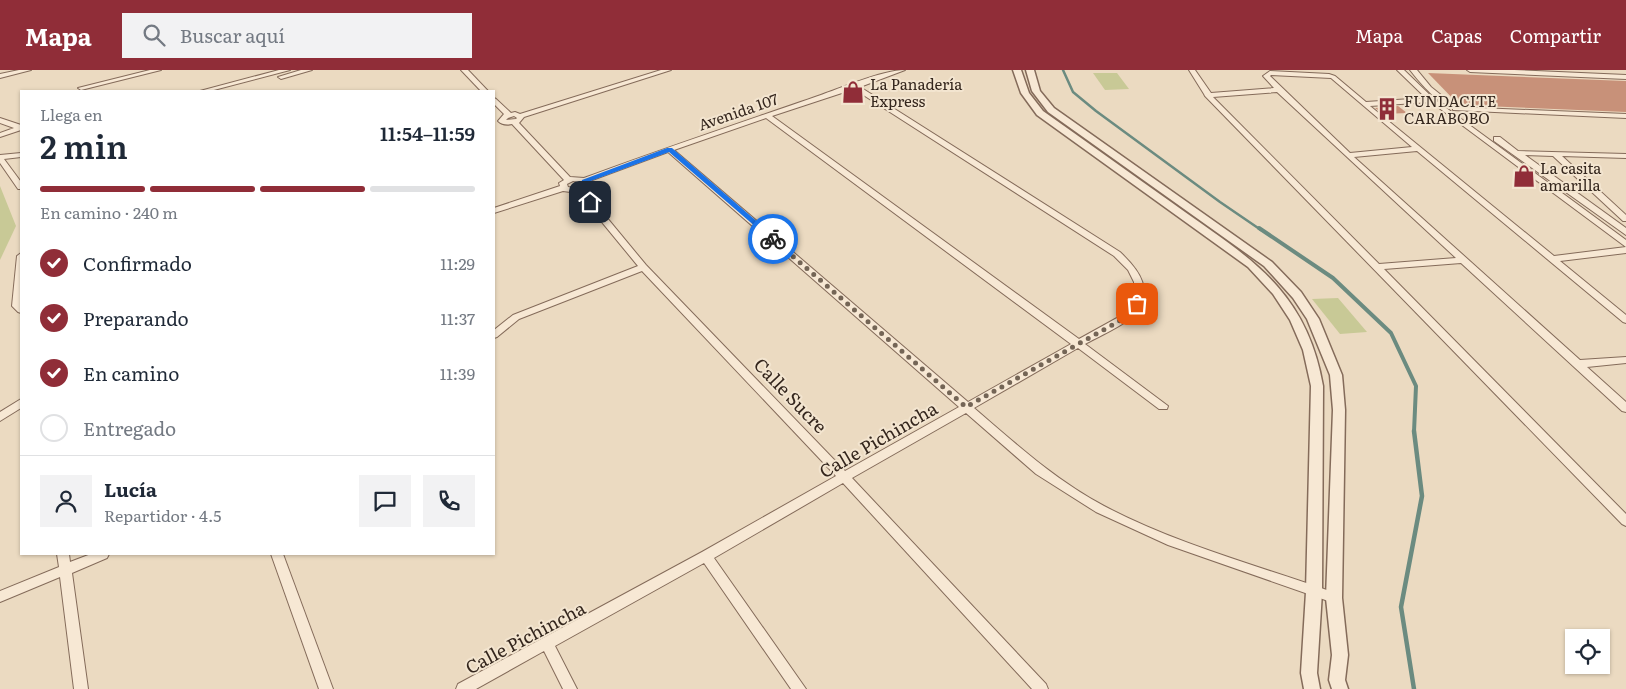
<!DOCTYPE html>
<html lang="es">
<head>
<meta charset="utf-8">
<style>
	:root { --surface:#fff; --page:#f2f2f3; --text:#1f2937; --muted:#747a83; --line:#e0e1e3; --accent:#902d38 }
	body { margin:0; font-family:Literata,serif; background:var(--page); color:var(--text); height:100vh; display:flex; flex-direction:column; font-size:19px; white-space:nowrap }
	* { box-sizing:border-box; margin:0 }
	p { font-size:16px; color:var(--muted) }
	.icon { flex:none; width:28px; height:28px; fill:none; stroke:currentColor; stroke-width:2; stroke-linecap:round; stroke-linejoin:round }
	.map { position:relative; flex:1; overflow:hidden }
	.drawer { position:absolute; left:20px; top:20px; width:475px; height:465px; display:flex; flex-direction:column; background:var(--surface); border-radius:0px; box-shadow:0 1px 4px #0004 }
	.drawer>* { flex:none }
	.fabs { position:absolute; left:1565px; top:559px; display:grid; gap:10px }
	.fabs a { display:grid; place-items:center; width:45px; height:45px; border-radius:0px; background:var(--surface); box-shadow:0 1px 4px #0004; font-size:25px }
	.pin { position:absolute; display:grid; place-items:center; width:42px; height:42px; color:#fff; margin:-21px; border-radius:10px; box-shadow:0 2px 8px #0006 }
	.courier { position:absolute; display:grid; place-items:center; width:50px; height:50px; margin:-25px; border:4px solid #1a73e8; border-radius:50%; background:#fff; color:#222; box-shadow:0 1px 6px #0007 }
	.head em { font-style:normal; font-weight:600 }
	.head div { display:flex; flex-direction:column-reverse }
	.head { display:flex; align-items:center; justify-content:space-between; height:85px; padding:0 20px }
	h1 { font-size:32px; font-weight:600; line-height:38px }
	.bar { display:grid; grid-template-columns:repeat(4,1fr); gap:8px 5px; align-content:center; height:60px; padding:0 20px }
	.bar i { height:6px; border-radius:4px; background:var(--line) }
	.bar .active { background:var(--accent) }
	.bar p { grid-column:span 4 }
	.line { display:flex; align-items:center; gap:12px; padding:0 20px; border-top:1px solid var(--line) }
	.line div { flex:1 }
	.round { display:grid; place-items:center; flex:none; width:52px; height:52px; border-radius:0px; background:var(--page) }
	ol { padding:0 20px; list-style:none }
	li { display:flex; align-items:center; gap:15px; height:55px }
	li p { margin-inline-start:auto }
	li .icon { padding:5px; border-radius:50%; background:var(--accent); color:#fff; stroke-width:4 }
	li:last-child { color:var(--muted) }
	li i { width:28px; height:28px; border:2px solid var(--line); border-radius:50% }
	header { display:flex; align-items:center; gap:30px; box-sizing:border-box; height:70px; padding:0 25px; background:var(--accent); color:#fff }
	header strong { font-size:24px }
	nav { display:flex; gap:28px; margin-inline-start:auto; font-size:18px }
	.search { width:350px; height:45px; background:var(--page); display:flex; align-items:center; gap:12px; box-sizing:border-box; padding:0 18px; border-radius:0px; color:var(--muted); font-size:19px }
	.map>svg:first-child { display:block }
</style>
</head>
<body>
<header>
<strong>Mapa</strong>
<div class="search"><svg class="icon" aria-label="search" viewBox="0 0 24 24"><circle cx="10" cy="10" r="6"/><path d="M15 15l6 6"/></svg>Buscar aquí</div>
<nav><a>Mapa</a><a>Capas</a><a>Compartir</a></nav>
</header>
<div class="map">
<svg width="1626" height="619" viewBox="0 0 1626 619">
	<rect width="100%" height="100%" fill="#ebdac1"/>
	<!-- green -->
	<g fill="#c8c996">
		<path d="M1093,3H1117L1129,19L1105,20Z"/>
		<path d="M0,116L16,156L0,190Z"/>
		<path d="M1338,228L1367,262L1340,264L1312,229Z"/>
	</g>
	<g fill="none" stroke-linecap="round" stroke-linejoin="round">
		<!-- stream-far2 -->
		<path stroke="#6b8b80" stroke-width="2.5" d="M1063,0L1073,22L1096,41L1220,132L1261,160"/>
		<!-- stream-far1 -->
		<path stroke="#6b8b80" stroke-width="4" d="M1259,158L1333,208L1391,263L1416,316L1414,362"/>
		<!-- stream -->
		<path stroke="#6b8b80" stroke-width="4.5" d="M1414,619L1401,537L1422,426L1414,361"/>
	</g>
	<!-- building -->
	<g fill="#c89179">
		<path d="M1428,3L1626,11V42L1459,35Z"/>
		<path d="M1398,36L1407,43L1383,44L1375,38Z"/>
	</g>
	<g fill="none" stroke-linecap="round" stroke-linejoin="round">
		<defs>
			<g id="minor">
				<path d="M19,0H31L0,8V4Z"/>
				<path d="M150,0H161L81,20L78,18Z"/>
				<path d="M279,0H290L210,21H200Z"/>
				<path d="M301,0H312L281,9L278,7Z"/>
				<path d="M461,0H468L488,21H481Z"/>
				<path d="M661,0H671L524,47L519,53L570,107L584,108C662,79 740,53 818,26C841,18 883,0 905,0L860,17L1120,182C1140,201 1155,221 1133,246C1126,254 1096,268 1085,274L1168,336L1167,339H1159L1078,278L974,338C1016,374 1055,410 1104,436C1178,475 1260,496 1338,524L1340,528L1338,532L1334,533L1168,475L1096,442L1036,404L966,343L852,408L1046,614L1048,619H1032L843,413L714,488L806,619H791L704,493L555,576L577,619H563L544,581L476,619H456L458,614L702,482L836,406L642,201L519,249L497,267L494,268V260L513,245L638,196L578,123L563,121L494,143V138L560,116L559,113L564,110L512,54C508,55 502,55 498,51L504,44L494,34V28L496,29L511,43L515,42L520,44ZM854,19L1114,186L1128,200L1134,212V227L1131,235L1126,243L1079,269L772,46ZM514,46L517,48L516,49L506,50L508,48ZM766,48L1071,274L968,332L674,80ZM668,82L959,337L845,401L646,195L584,120L589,116L587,112ZM573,111L579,112L581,115L575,118L568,117L567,114Z"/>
				<path d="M1189,0H1195L1211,23L1274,18L1263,6L1270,1L1329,4L1335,6L1366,32L1426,28L1397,0H1404L1434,29L1626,170V177L1431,32L1370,36L1554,186L1626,177V183L1560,191L1626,245V253L1623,252L1417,81L1354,87L1580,290L1626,287V293L1587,297L1626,332V342L1622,341L1461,193L1384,199L1626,444V456L1622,454L1205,26L1204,24ZM1271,5L1331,8L1412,77L1350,83L1270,6ZM1277,22L1456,188L1379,194L1213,27Z"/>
				<path d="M1410,0H1417L1431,17L1451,33V35C1439,36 1417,9 1410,0Z"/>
				<path d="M1467,0H1514L1626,5V9L1470,2Z"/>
				<path d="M1455,37L1626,44V48L1453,40V38Z"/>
				<path d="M0,48L21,55V60L0,67V63L14,58L0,53Z"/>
				<path d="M1494,67H1500L1518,81L1626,84V88L1562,86L1626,145V151H1623L1553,86L1525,85L1626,158V165L1494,71Z"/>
				<path d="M21,83V87L4,89L21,112V119H18L0,93V85Z"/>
				<path d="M21,183V243L18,242L12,236L17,186Z"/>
				<path d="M21,329V338L0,351V342Z"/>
				<path d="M57,484H69L70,492L91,484H109L107,488L72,503L88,619H74L60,507L0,532V521L59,497Z"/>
				<path d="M271,484H283L333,619H319Z"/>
			</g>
			<g id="tertiary">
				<path d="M1013,0H1021L1029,23L1043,41C1086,71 1128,102 1171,132C1246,186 1306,217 1323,316L1322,522L1317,603L1320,619H1304L1301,603L1306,522L1311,316L1303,280L1290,250L1273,224L1248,197L1037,45L1021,23Z"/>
				<path d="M1026,0H1034L1040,21L1054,38L1272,192L1301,222L1319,249L1342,305L1345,340L1342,528L1348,585L1345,610L1348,619H1332L1329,610L1332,585L1326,528L1333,340L1330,305L1307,249L1293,228L1264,196L1048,42L1032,21Z"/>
			</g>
		</defs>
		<!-- minor casing -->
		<use href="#minor" stroke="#846b5a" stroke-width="2"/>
		<!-- tertiary casing -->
		<use href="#tertiary" stroke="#846b5a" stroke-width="3"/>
		<!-- minor -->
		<use href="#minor" fill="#f7e8d4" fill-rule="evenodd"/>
		<!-- tertiary -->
		<use href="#tertiary" fill="#f7e8d4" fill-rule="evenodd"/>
	</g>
	<!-- route -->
	<path fill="#1a73e8" d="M667,78H672L775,167V170H771L669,82L588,112V116L583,120L593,132L592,134H588L576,119L581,115L582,110Z"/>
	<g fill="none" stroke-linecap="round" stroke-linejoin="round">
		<!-- done -->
		<path stroke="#746556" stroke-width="5" stroke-dasharray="0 9" d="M773,169L966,337L1130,245L1137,234"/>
	</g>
	<!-- icons -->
	<defs>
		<symbol id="shop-bare" viewBox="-9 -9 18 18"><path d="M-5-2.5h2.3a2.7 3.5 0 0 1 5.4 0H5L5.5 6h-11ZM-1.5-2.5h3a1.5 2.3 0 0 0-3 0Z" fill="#902d38" stroke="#f3e5d0" stroke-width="2.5" paint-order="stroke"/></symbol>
		<symbol id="building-bare" viewBox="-9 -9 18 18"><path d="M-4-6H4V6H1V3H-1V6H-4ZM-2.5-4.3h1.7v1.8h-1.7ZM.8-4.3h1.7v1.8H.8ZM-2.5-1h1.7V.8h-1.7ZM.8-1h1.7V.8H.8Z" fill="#902d38" stroke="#f3e5d0" stroke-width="2.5" paint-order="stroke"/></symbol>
	</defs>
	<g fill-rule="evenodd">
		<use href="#shop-bare" x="837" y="6" width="32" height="32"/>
		<use href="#building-bare" x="1371" y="23" width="32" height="32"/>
		<use href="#shop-bare" x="1508" y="90" width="32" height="32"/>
	</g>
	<g text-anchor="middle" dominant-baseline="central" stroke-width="4" stroke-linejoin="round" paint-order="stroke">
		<!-- far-poi labels -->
		<g font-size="15" fill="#34261d" stroke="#f3e5d0" text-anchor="start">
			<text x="870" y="13">La Panadería<tspan x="870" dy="17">Express</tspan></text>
			<text x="1404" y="30">FUNDACITE<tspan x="1404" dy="17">CARABOBO</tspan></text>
			<text x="1540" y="97">La casita<tspan x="1540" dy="17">amarilla</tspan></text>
		</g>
		<!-- far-street labels -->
		<g font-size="15" fill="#34261d" stroke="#f3e5d0">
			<text transform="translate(738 41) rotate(-19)">Avenida 107</text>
		</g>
		<!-- street labels -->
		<g font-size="18" fill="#34261d" stroke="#f3e5d0">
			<text transform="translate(791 325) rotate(46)">Calle Sucre</text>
			<text transform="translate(878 369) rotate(-30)">Calle Pichincha</text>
			<text transform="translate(525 567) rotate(-28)">Calle Pichincha</text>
		</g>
	</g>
</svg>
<div class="fabs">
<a><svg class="icon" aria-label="locate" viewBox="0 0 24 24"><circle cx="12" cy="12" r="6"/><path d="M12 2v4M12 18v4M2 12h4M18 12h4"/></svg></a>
</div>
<div class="pin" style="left:1137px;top:234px;background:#ea580c"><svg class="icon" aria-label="bag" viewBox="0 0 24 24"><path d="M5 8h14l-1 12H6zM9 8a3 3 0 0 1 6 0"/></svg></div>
<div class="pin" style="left:590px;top:132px;background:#1f2937"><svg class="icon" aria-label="home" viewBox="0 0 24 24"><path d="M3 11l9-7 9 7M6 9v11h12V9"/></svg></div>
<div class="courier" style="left:773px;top:169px"><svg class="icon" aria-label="bike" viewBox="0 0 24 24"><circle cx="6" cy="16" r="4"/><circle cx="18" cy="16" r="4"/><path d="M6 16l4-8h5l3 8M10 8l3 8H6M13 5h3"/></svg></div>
<section class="drawer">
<div class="head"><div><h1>2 min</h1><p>Llega en</p></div><em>11:54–11:59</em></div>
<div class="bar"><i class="active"></i><i class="active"></i><i class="active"></i><i></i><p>En camino · 240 m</p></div>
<ol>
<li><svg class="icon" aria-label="check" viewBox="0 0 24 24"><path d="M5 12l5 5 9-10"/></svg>Confirmado<p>11:29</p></li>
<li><svg class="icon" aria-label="check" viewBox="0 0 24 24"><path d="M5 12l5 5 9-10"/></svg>Preparando<p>11:37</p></li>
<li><svg class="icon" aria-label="check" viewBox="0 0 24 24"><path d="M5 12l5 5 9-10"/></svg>En camino<p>11:39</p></li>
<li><i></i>Entregado</li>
</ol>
<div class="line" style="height:90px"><a class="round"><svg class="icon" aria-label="person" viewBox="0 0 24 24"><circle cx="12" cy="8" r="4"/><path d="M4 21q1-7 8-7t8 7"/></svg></a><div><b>Lucía</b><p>Repartidor · 4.5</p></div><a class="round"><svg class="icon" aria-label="chat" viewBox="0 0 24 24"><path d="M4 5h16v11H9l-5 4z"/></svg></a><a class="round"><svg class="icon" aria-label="phone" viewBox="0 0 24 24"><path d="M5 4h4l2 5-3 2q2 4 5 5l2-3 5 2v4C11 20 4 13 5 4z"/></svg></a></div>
</section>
</div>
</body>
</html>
